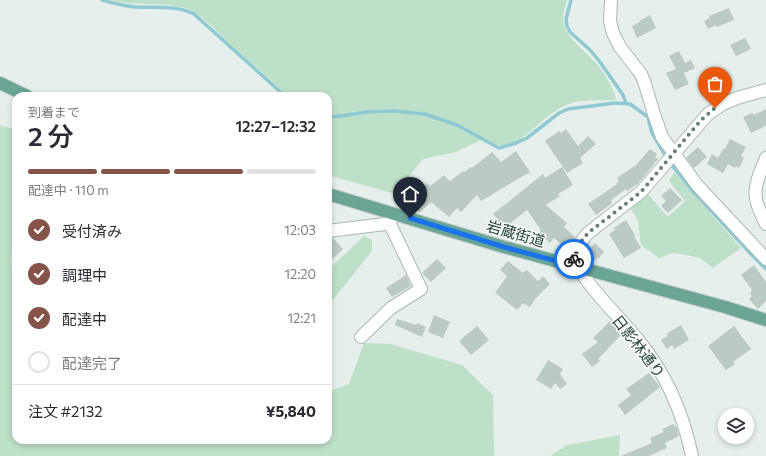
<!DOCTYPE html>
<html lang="ja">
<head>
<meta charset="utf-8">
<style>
	:root { --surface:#fff; --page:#f2f2f3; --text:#2b2b33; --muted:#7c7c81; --line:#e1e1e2; --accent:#855347 }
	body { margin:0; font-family:Commissioner,"Noto Sans JP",sans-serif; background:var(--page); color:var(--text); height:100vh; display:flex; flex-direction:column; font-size:15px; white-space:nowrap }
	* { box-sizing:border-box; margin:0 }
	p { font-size:13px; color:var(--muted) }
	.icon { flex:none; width:22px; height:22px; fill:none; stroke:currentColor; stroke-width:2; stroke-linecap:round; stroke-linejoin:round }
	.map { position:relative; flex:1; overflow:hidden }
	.drawer { position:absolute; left:12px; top:92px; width:320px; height:352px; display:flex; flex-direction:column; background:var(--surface); border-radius:12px; box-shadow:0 2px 6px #0003 }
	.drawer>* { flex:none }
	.tools { position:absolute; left:718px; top:408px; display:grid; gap:8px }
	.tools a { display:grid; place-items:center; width:36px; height:36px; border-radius:50%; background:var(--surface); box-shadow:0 2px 6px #0003; font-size:20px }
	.pin { position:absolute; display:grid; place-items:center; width:34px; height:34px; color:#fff; margin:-41px -17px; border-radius:50% 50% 50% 0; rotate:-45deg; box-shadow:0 0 4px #0007 }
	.pin .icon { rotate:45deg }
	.courier { position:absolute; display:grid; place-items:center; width:40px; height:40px; margin:-20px; border:3px solid #1a73e8; border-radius:50%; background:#fff; color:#222; box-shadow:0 1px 5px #0007 }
	.summary em { font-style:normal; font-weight:600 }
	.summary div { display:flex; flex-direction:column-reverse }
	.summary { display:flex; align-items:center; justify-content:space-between; height:68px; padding:0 16px }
	h1 { font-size:26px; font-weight:600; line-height:30px }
	.bar { display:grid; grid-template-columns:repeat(4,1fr); gap:6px 4px; align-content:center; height:48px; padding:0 16px }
	.bar i { height:5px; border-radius:3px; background:var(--line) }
	.bar .selected { background:var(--accent) }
	.bar p { grid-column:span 4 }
	.line { display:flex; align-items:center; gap:10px; padding:0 16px; border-top:1px solid var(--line) }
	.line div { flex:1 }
	ol { padding:0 16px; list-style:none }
	li { display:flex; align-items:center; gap:12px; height:44px }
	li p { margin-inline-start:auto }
	li .icon { padding:4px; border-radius:50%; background:var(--accent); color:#fff; stroke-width:4 }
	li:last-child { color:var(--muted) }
	li i { width:22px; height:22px; border:2px solid var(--line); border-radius:50% }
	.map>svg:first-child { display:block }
</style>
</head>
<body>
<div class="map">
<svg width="766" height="456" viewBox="0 0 766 456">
	<rect width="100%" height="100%" fill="#e6efeb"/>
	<!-- green -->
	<g fill="#bfe0c8">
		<path d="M111,0H567C566,5 563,13 563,18C564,36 580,46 591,58C601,67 614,87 616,100C599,101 579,98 564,106C558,109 551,114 546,118C533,127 518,148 499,145C494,145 490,141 485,138L456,152L423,159L395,194L328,175V96H288C268,78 247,59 227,41C214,29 201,13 184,8C160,1 135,7 111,0Z"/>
		<path d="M0,125L4,127L16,128V229L14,230L11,264L16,266V440H328V392L349,384L364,343L390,344L462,365L493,395L494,456H0Z"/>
		<path d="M674,172L741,248L713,268L700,258L687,255L672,253L659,258L641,245L638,221L630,207L646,192L668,217L685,201L669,181Z"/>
		<path d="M364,236L372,240V251L328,306V270Z"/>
		<path d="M620,435L619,456H550L567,445Z"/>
	</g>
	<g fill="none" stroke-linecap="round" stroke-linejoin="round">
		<!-- stream -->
		<g stroke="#8ec9d4" stroke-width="3.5">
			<path d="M102,0C113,3 124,6 135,7C156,8 175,5 194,14L285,96"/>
			<path d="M571,0L566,19L567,26L570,32L590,50L600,62L623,95L626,103"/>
			<path d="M328,117L342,116L366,112L394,111L425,114L457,125L499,148L516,143L527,138L559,113L568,109L615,103L630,104L648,117L652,133L667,158"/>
			<path d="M670,163L691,189L751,254L766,269"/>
		</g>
	</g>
	<!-- building -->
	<g fill="#bbcac4">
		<path d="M729,8L734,20L717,27L716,25L708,29L704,21L710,18L709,16Z"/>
		<path d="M650,15L656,28L637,38L632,26L640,22L639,21Z"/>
		<path d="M745,38L751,49L736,56L730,45Z"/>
		<path d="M679,51L685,63L691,60L695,68L684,73L689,84L675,90L666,73L676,69L669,56Z"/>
		<path d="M766,109V126L751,133L743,117L752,113L754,115Z"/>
		<path d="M566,129L578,146L588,136L596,144L580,158L583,163L567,173L545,141L559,131L561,133Z"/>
		<path d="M730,139L746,147L741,156L744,158L739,168L736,166L735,168L728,164L723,173L707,164L712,154L718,158L723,149H725Z"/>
		<path d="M698,147L707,157L694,168L686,158Z"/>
		<path d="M650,149L657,154L655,157L658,159L642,179L638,182L639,183L627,191L626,189L611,200L612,202L611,204L596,215L588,204L617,184L616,183L619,181L617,178L636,165Z"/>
		<path d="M516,151L530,172L481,201L477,195L461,212L457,208L449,217L431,202L419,213L407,202L410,200L408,198L420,186L422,188L427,183L430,186L444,175L450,181L463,171L464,172L471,167L472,168L492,152L501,162Z"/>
		<path d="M562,167L573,185L558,194L560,196L546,205L567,223L564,227L575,237L566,248L554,238L550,243L539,233L541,230L527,210L502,230L495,222L498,219L493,214L543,174L545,178Z"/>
		<path d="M670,188L682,200L668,213L661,206L666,201L661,196Z"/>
		<path d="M626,220L635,235L634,236L641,248L624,258L609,234L615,230L614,228Z"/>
		<path d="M328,238H333L343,249L328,263Z"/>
		<path d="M595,243L604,252L598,259L597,257L595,260L588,254V251Z"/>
		<path d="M437,259L446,268L431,282L422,273Z"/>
		<path d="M508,261L523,273L527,270L538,281L543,276L550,284L536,298L530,307L523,303L517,310L495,293L507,276L500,270Z"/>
		<path d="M754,265L766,282V301L758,309L749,299L752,296L750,294L752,290L741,275Z"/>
		<path d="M406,275L411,286L392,297L386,288Z"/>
		<path d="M434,315L450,322L443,338L428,332Z"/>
		<path d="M397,319L416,325L417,323L426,327L422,337L395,325Z"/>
		<path d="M610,321L623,333L598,359L600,361L592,367L582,354L598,342L593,338Z"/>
		<path d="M681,325L689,340L674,349L672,345L667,349L661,340L668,336L666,334Z"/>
		<path d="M477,326L489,340L471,355L459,341Z"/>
		<path d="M734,326L751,349L733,362L735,364L726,370L708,346Z"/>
		<path d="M548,360L563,369L560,374L567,384L560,389L555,383L551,389L536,380Z"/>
		<path d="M649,373L660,387L625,415L618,405L631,395L626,389Z"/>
		<path d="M673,424L677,428L679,436L665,443L667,448L649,456H621L652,443L650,438L664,432L662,429Z"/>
	</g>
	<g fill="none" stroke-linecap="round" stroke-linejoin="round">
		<defs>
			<g id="minor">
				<path d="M611,0L610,21L613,33L620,47L641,74L644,81L654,114L662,137L697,185L766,259"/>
				<path d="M766,158C754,187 750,195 766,224"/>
				<path d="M328,231L385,224L389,222L394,216"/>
				<path d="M361,337L391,308L421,289L389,222"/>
				<path d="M692,456C683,413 667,375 639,341C627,326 613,312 601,298C593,289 571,262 573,252L588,233L641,192L708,114L723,104L737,98L766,90"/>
			</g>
			<g id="major">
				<path d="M0,83L27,96"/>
				<path d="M328,194L504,247L725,307L766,320"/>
			</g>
		</defs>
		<!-- minor casing -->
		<use href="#minor" stroke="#a8b8b2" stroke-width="14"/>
		<!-- major casing -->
		<use href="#major" stroke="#c2cac8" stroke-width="14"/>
		<!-- minor -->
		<use href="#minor" stroke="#fff" stroke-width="12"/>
		<!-- major -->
		<use href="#major" stroke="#6aa596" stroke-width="12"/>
	</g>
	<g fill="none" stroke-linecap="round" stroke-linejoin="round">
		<!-- done -->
		<path stroke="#687f78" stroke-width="4" stroke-dasharray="0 7.2" d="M574,259L573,252L588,233L641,192L701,120L715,108"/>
		<!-- route -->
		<path stroke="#1a73e8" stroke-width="5" d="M410,218L504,247L579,267L574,259"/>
	</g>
	<g text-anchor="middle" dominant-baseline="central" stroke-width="3" stroke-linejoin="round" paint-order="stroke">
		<!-- street labels -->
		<g font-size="15" fill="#24423a" stroke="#f7fbf9">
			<text transform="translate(516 233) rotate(16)">岩蔵街道</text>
			<text transform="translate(639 346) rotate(52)">日影林通り</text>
		</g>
	</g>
</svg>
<div class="tools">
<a><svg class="icon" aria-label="layers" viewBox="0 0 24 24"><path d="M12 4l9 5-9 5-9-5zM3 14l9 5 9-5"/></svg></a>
</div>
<div class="pin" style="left:715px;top:108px;background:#ea580c"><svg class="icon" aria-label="bag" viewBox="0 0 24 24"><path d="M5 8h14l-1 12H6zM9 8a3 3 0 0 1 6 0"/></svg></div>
<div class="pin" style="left:410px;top:218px;background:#1f2937"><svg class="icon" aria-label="home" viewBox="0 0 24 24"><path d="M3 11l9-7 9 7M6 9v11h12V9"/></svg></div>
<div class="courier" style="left:574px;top:259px"><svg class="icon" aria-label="bike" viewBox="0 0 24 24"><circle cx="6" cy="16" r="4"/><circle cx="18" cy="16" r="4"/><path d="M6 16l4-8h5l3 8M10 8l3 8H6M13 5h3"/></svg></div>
<section class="drawer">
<div class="summary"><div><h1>2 分</h1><p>到着まで</p></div><em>12:27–12:32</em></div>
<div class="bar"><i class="selected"></i><i class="selected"></i><i class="selected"></i><i></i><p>配達中 · 110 m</p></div>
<ol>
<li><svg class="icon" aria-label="check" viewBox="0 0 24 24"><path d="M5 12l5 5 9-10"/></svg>受付済み<p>12:03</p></li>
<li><svg class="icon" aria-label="check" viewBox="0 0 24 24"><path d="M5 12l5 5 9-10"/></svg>調理中<p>12:20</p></li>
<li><svg class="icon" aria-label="check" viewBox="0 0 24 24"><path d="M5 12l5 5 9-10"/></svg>配達中<p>12:21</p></li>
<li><i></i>配達完了</li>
</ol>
<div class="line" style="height:52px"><div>注文 #2132</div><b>¥5,840</b></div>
</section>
</div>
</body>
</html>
